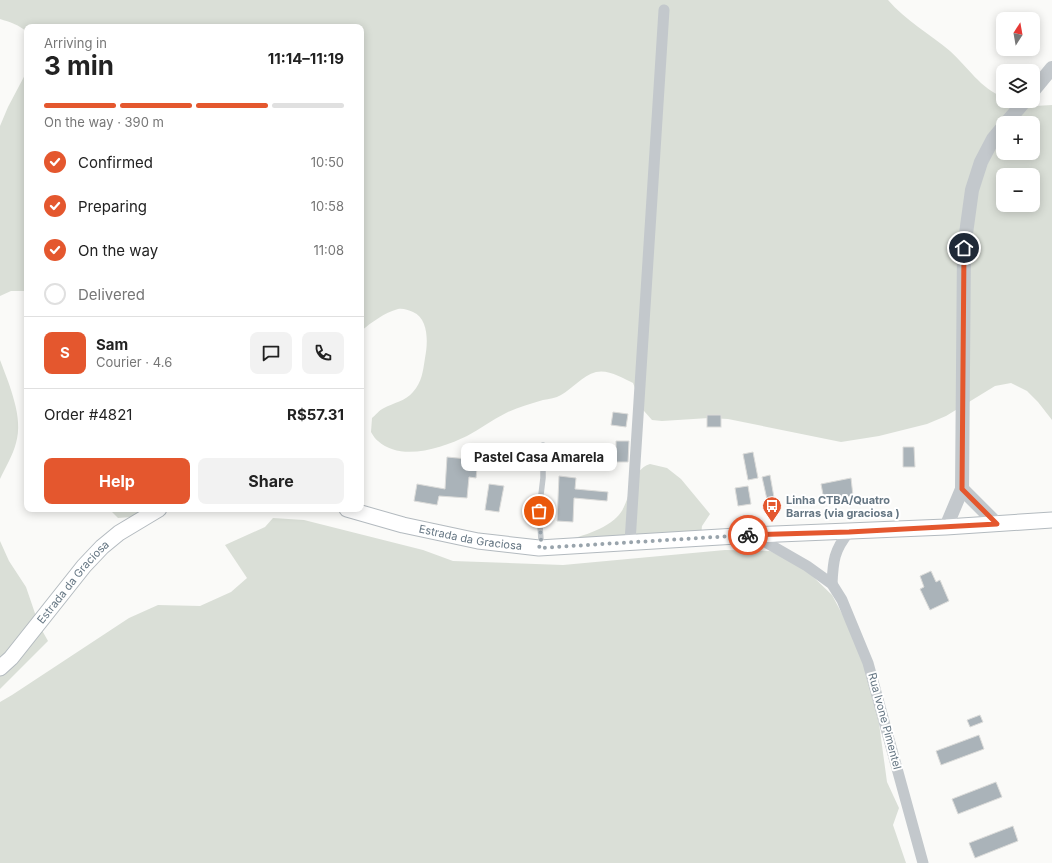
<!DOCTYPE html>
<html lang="en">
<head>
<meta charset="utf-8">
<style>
	:root { --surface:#fff; --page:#f2f2f2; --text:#222; --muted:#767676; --line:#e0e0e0; --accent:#e4572e }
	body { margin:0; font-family:Inter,sans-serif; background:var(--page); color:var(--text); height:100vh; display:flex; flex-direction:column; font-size:15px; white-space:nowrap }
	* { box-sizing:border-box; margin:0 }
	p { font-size:13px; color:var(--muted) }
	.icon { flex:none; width:22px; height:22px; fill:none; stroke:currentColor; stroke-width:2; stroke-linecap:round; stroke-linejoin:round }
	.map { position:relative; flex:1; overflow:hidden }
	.drawer { position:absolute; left:24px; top:24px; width:340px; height:488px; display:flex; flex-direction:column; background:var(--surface); border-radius:8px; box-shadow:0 2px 10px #0003 }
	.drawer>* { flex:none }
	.needle { width:26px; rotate:11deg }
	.buttons { position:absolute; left:996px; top:12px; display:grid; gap:8px }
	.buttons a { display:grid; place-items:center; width:44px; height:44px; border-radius:8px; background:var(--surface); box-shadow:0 2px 10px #0003; font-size:20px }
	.pin { position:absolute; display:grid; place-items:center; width:34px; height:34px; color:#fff; margin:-17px; border:2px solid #fff; border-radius:50%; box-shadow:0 1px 4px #0007 }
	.courier { position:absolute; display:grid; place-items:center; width:40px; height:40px; margin:-20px; border:3px solid #e4572e; border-radius:50%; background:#fff; color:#222; box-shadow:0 1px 5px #0007 }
	.bubble { position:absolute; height:28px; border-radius:8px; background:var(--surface); box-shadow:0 2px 10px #0003; font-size:13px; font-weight:700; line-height:28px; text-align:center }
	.summary em { font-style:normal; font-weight:700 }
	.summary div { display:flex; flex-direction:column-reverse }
	.summary { display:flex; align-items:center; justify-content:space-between; height:68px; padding:0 20px }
	h1 { font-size:26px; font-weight:700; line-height:30px }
	.bar { display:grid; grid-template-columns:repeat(4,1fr); gap:6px 4px; align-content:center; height:48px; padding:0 20px }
	.bar i { height:5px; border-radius:3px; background:var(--line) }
	.bar .on { background:var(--accent) }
	.bar p { grid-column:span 4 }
	.line { display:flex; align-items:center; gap:10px; padding:0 20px; border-top:1px solid var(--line) }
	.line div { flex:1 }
	.round { display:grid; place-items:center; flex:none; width:42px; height:42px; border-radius:8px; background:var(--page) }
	ol { padding:0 20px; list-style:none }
	li { display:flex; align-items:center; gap:12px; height:44px }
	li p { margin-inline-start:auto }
	li .icon { padding:4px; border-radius:50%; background:var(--accent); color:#fff; stroke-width:4 }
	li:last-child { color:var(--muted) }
	li i { width:22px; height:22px; border:2px solid var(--line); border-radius:50% }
	.cta { display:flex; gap:8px; margin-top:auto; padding:8px 20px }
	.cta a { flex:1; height:46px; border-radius:8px; background:var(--accent); color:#fff; font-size:16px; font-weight:700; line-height:46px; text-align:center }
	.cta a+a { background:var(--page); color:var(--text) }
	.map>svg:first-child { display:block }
</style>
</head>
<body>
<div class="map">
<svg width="1052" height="863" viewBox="0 0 1052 863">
	<rect width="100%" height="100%" fill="#fafaf8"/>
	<!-- green -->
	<g fill="#dadfd7" fill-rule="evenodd">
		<path d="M0,0H888C905,20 930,34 950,51C967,66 981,89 1003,97V101H1015L1035,106L1052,105V420L1038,402L1027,391L1011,383L995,386L946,416L927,424L879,436L841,442L728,419L709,418L662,421L652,420L644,411L633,383C623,378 608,369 596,372C582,376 573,388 561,395C556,398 549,399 543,400C530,404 518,407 506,413C492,420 480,429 467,436C442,448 401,462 378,441C375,439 373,435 371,432L372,418C376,415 379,410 384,408C393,403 406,401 413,392C422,382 423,371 425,358C428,343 429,319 413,312C408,310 403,308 398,309C384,313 372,322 361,331V27H27V32C19,25 10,22 0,19ZM1003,123H1033V153H1003ZM1003,175H1033V205H1003Z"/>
		<path d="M27,71V291H11L0,296V126L8,107Z"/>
		<path d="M0,360C9,384 24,418 16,443C13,455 5,468 0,479Z"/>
		<path d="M650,464L667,468L681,479L710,514L702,526L701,536L705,540L739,544L624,547L554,544C574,538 602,532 617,517C632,503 628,471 650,464Z"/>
		<path d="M111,509H148L131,517L118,518L111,511Z"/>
		<path d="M273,518L304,520L423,550L453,561L563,565L725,550L770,551L803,567L832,595L856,640L875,694L887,782L899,808L893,825L906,863H0V702L12,695L129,618L158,605L200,606L231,592L247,578L225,545L265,527Z"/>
		<path d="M0,541L9,561L26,587L39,625L48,641L0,689Z"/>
	</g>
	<!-- building -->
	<g fill="#aab3b9" stroke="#dcdcda">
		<path d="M613,412L628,414L626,427L611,425Z"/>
		<rect x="707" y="415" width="14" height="12"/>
		<path d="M616,441H629L628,462H616Z"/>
		<path d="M903,447H914L915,467H903Z"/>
		<path d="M520,448L539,449L538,468L518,467Z"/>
		<path d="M753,452L758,478L748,480L743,454Z"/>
		<path d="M447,457L478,460L476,478L469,477L467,498L439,496L437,505L414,501L417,484L445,489Z"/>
		<path d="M770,475L775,503L768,504L762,477Z"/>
		<path d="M559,476L576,478L575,489L608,492L607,501L574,498L573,522L557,521Z"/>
		<path d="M851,478L853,496L824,500L821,484Z"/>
		<path d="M489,484L504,486L499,512L485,510Z"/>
		<path d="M748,486L751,504L738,506L735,488Z"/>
		<path d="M931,571L936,582L940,580L949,601L930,610L920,589L924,587L920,576Z"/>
		<path d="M980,715L983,722L970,727L967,720Z"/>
		<path d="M979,735L984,749L941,765L936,751Z"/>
		<path d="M996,782L1002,797L958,814L952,799Z"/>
		<path d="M1013,826L1018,841L975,858L969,843Z"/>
	</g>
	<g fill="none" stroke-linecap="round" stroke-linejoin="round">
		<defs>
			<g id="secondary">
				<path id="s1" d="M347,509L403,525L478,541L539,548L753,535L946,527L1052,520"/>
				<path id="s2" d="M0,668L11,658L84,566L102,547L119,533L159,509"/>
			</g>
		</defs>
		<!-- secondary casing -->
		<use href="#secondary" stroke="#b3babf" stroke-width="17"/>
		<!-- service -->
		<path stroke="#c3c8cc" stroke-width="5.5" d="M539,547L541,540L539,511L543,478V445"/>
		<!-- minor -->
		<g stroke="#c3c8cc" stroke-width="11">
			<path d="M753,535L807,566L832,584L842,600L868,663L923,863"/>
			<path d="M630,542L664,10"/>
			<path d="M832,584C833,561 834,550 849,532"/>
		</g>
		<!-- tertiary -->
		<g stroke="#c3c8cc" stroke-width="14">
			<path d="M1033,91L1052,68"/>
			<path d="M1006,123L1025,101"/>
			<path d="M962,489L997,524"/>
			<path d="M946,527L962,489L964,248L972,190L981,162L993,139L1003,127"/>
		</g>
		<!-- secondary -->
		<use href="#secondary" stroke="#fff" stroke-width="15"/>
	</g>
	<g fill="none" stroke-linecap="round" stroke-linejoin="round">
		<!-- done -->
		<path stroke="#99a4ac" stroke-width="4" stroke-dasharray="0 7.2" d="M539,511L541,540L539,548L748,535"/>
		<!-- route -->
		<path stroke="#e4572e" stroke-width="5" d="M748,535L849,532L997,524L962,489L964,248"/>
	</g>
	<!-- icons -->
	<defs>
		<symbol id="bus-pin" viewBox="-11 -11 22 30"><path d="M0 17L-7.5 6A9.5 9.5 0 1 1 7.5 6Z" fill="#e4572e" stroke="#fff"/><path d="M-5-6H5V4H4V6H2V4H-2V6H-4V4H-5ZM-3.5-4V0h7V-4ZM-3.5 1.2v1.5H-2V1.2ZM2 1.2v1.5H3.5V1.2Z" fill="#fff"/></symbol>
	</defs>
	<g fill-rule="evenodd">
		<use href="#bus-pin" x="761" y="495" width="22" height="30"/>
	</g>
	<g text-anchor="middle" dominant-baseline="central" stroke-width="4" stroke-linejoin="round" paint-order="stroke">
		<!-- poi labels -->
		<g font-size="11" font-weight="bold" fill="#657683" stroke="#fff" text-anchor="start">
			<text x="786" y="500">Linha CTBA/Quatro<tspan x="786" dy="13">Barras (via graciosa )</tspan></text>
		</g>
		<!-- street labels -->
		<g font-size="11" fill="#657683" stroke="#fff">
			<text stroke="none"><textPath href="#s1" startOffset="127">Estrada da Graciosa</textPath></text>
			<text stroke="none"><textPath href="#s2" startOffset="113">Estrada da Graciosa</textPath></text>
			<text transform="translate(885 721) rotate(75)">Rua Ivone Pimentel</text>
		</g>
	</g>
</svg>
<div class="buttons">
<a><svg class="needle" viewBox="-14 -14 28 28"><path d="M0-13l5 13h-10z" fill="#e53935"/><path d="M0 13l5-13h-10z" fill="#767676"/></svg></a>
<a><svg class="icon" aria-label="layers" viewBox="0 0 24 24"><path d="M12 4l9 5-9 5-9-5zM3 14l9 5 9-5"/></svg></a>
<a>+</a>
<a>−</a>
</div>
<div class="pin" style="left:539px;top:511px;background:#ea580c"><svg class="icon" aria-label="bag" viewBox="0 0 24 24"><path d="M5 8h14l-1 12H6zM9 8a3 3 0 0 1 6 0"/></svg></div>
<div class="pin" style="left:964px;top:248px;background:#1f2937"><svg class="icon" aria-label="home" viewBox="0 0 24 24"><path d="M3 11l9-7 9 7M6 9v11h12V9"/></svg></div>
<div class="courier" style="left:748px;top:535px"><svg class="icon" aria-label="bike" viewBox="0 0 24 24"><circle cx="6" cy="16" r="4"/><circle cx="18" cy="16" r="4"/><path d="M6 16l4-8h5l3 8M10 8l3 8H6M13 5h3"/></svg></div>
<div class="bubble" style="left:461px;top:443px;width:156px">Pastel Casa Amarela</div>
<section class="drawer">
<div class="summary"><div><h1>3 min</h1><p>Arriving in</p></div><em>11:14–11:19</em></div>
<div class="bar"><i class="on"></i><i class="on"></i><i class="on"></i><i></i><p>On the way · 390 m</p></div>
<ol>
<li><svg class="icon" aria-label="check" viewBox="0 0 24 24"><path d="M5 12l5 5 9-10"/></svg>Confirmed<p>10:50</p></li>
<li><svg class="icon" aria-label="check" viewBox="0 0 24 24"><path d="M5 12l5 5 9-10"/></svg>Preparing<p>10:58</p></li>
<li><svg class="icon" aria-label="check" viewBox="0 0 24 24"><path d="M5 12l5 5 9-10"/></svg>On the way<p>11:08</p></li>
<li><i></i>Delivered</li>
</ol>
<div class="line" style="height:72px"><b class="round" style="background:var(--accent);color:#fff">S</b><div><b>Sam</b><p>Courier · 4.6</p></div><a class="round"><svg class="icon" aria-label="chat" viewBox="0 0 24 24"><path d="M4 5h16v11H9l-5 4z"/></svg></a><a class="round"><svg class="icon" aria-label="phone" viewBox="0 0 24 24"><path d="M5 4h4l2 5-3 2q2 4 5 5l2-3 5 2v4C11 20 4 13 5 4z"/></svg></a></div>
<div class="line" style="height:52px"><div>Order #4821</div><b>R$57.31</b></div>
<div class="cta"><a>Help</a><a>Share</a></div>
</section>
</div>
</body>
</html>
